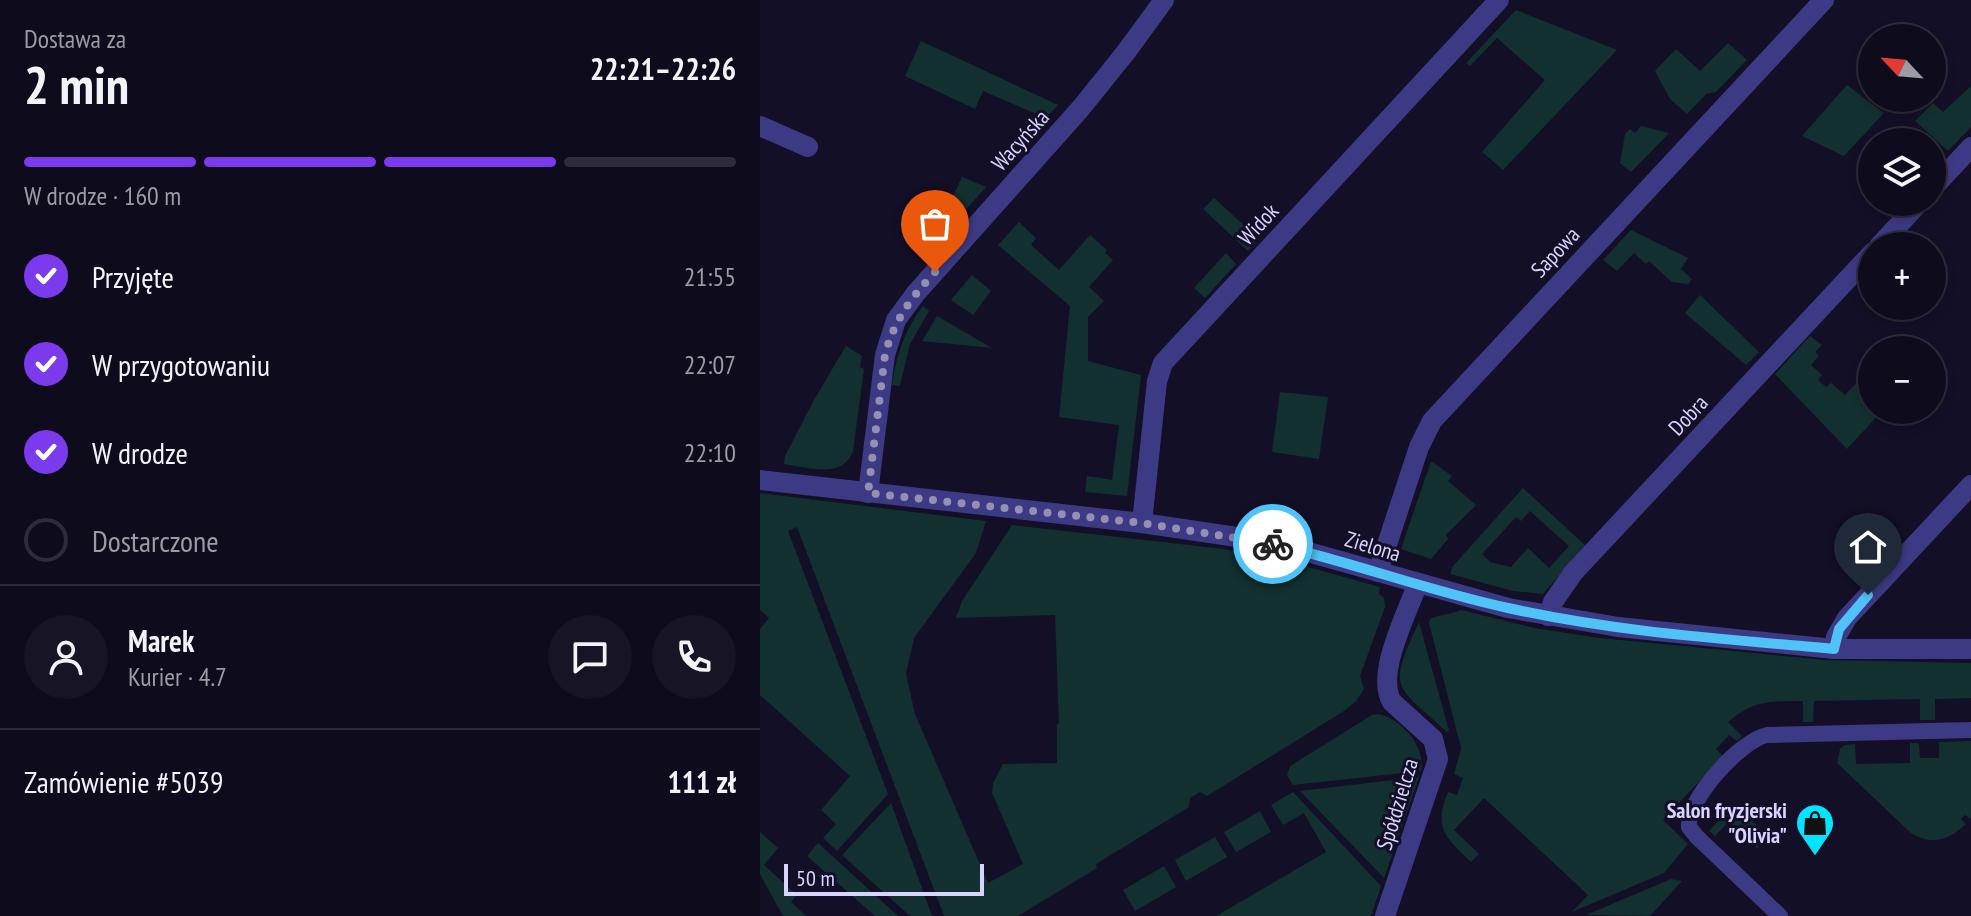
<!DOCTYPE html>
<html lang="pl">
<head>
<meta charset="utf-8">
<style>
	:root { --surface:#0e0b1c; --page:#171425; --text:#f1f3f6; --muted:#9b9ba3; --line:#2e2b3b; --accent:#7c3aed }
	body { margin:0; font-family:"PT Sans Narrow",sans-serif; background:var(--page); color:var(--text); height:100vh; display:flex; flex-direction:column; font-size:30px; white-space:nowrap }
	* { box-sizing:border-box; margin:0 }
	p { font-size:26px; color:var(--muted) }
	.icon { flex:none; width:44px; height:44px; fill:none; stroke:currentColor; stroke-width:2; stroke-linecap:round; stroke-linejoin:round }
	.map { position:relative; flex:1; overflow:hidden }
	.sheet { display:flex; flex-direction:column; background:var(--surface); width:760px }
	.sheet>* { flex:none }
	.needle { width:52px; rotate:296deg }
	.fabs { position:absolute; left:1098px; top:24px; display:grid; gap:16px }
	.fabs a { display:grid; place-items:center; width:88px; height:88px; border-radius:50%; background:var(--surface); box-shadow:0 4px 12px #0003,0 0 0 2px var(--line); font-size:40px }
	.scale { position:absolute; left:24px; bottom:20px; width:200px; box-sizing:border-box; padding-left:8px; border:4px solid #d9d4ff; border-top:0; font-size:22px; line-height:28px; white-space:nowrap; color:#d9d4ff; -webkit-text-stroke:6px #130f26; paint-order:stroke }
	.pin { position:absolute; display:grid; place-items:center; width:68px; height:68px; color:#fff; margin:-82px -34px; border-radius:50% 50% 50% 0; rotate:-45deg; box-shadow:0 0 8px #0007 }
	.pin .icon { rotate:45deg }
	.courier { position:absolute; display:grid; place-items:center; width:80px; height:80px; margin:-40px; border:6px solid #4fc3f7; border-radius:50%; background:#fff; color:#222; box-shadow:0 2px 10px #0007 }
	.head em { font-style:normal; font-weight:800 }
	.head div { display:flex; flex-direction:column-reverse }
	.head { display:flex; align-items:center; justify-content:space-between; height:136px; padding:0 24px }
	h1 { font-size:52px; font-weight:800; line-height:60px }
	.bar { display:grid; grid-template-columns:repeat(4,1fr); gap:12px 8px; align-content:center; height:96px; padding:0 24px }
	.bar i { height:10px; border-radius:6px; background:var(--line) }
	.bar .selected { background:var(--accent) }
	.bar p { grid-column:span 4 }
	.line { display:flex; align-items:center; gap:20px; padding:0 24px; border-top:2px solid var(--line) }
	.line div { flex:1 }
	.round { display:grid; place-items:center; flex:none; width:84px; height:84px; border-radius:42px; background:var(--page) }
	ol { padding:0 24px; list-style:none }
	li { display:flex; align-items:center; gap:24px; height:88px }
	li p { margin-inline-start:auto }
	li .icon { padding:8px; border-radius:50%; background:var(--accent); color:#fff; stroke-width:4 }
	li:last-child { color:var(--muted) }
	li i { width:44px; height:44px; border:4px solid var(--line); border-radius:50% }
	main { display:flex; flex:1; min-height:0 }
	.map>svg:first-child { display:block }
</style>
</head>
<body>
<main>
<section class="sheet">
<div class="head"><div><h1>2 min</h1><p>Dostawa za</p></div><em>22:21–22:26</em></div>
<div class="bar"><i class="selected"></i><i class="selected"></i><i class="selected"></i><i></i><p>W drodze · 160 m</p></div>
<ol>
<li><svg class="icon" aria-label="check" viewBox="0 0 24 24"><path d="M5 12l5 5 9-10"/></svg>Przyjęte<p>21:55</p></li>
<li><svg class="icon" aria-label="check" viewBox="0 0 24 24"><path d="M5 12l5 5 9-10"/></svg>W przygotowaniu<p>22:07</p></li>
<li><svg class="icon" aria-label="check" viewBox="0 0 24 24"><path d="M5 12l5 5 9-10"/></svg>W drodze<p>22:10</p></li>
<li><i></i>Dostarczone</li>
</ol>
<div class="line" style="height:144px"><a class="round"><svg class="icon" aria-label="person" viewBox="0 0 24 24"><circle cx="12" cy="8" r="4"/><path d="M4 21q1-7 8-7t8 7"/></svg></a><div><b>Marek</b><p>Kurier · 4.7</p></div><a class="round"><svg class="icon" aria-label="chat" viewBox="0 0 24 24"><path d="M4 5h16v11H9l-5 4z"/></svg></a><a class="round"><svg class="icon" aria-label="phone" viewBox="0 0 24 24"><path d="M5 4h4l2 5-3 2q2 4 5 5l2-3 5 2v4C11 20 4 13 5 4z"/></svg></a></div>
<div class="line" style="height:104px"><div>Zamówienie #5039</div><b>111 zł</b></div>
</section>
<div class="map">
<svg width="1211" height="916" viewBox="0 0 1211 916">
	<rect width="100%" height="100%" fill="#130f26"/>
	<!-- green -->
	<g fill="#12302f" fill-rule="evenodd">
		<path d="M756,10L857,50L743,170L722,152L785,80L737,38L710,66L706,63Z"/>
		<path d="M161,41L298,105L286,118L223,91L215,109L145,76Z"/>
		<path d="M968,43L987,60L956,92L946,94L927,114L910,99L895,71L916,49L940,71Z"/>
		<path d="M1087,85L1124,113L1084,156L1042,136Z"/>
		<path d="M1211,86V127L1188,151L1155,121L1173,103L1183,112Z"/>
		<path d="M881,126L909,133L871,172L860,163L865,134L870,129L875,133Z"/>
		<path d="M202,177L226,187L202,214L188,207Z"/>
		<path d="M454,198L499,239L488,251L443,209Z"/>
		<path d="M259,222L276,238L271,245L299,270L330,235L347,250L345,253L353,260L329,287L344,301L328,317V361L381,375L367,496L325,492L327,476L352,480L359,425L299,417L310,306L238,245Z"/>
		<path d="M871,230L928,258L921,269L932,279L928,284L912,282L889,261L886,264L874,253L857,271L843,260Z"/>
		<path d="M466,253L476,264L445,298L434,288Z"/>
		<path d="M212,275L231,291L213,315L191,300Z"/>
		<path d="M940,295L999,352L986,365L925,313Z"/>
		<path d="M163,306L169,311L150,344L140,386L132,385C136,356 145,329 163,306Z"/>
		<path d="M177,316L232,348L162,341Z"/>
		<path d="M1050,336L1062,345L1055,352L1059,356L1051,365L1062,375L1058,380L1066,387L1071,383L1085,395L1112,366V410H1123L1087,449L1015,374Z"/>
		<path d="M86,346L102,356L100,367L104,369L93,451C82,480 48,467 24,464L25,456L55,398Z"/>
		<path d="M520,392L568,397L559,459L512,452Z"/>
		<path d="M671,461L692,476L688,481L716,505L686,535L688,539L671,559L641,549Z"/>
		<path d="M763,488L825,545L783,594L753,591L690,574L693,566ZM770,511L809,546L789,568L768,548L751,567L730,562L722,554L756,517L761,521Z"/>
		<path d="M0,493L226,521L216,553L154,638L146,674L155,714L228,883L263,864L232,793L233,783L243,764L297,763V724L299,723L295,615L196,618L202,601L252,525L464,549L541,565L620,587L619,594L624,598L625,607L600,676L604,689L596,701L584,711L447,796L440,792L430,798L429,807L336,864L337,868L258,916H184L37,527L28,531L128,794L77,851L63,838L76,824L61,810L90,776L0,695V629L9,618L0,610Z"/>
		<path d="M701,610L774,628L840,638L1065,660L1211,663V698L1175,699V720H1160V699L1054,701L1053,722H1043V701C1010,701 994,700 968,722L982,736L977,741L969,735L956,749L963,756L903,820L928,844L904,873L812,912L828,895L724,798L694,830L719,854L711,862C686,838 673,828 688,792L697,795L703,778L694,774L701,748L669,623L670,619C680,614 691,615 701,610Z"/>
		<path d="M659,622L689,731L687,732C635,684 627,691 659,622Z"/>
		<path d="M618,714C641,718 666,747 661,771L533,785L527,775L530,766L612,715Z"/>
		<path d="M1211,741V819L1205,815L1201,819L1206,824C1189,840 1172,846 1151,833L1077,763L1080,749L1085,745L1095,744L1096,764L1150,763V743H1159L1160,758H1179V742Z"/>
		<path d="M659,777L624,878L540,791Z"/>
		<path d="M533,792L621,886L611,916H456L566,852L544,813L523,825L511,805Z"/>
		<path d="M131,803L172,916H150L82,855Z"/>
		<path d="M974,804L1008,836L997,848L969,821L955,836L949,831Z"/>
		<path d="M500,811L511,832L476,852L464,832Z"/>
		<path d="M0,832L18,848L4,865L37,895L31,902L46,916H23L0,874Z"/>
		<path d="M455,837L467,857L426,881L415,860Z"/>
		<path d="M58,843L138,916H115L47,856Z"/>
		<path d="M404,866L416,887L375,911L363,890Z"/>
		<path d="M911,879L922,881L890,916L826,915Z"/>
	</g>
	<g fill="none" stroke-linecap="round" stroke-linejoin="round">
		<!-- service -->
		<path stroke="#3d3a85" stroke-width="16" d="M1020,916L937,837L929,827C926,800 981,740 1007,735L1211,730"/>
		<!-- minor -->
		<g stroke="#3d3a85" stroke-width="20">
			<path d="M0,126L48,147"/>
			<path d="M1172,189L1211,147"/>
			<path d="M1119,246L1160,202"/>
			<path d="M0,480L382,523L477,537L548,552L748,608L858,627L1074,649H1211"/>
			<path d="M108,493L125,355L136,320L156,293L321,108L366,52L404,0"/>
			<path d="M382,523L397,381L403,363L739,0"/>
			<path d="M618,572L659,447L672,421L1064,0"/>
			<path d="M788,616L793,602L813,573L1112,253"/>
			<path d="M1074,649L1076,637L1087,618L1211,485"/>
			<path d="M625,916L678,759L673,739L632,702C615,674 647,614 657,585"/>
		</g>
	</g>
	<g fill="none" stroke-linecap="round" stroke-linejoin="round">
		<!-- done -->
		<path stroke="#948fb3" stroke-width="8" stroke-dasharray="0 14.4" d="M175,272C151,298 134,320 125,355L108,493L382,523L513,544"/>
		<!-- route -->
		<path stroke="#4fc3f7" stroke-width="10" d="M513,544C592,562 668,591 748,608C855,632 965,639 1074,649L1079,629L1108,595"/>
	</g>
	<!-- icons -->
	<defs>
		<symbol id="shop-pin" viewBox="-11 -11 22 30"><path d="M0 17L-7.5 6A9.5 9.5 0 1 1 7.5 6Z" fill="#00e5ff" stroke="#130f26"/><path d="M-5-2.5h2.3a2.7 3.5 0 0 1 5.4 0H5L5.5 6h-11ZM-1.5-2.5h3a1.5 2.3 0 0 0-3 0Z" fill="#111"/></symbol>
	</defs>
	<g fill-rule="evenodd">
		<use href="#shop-pin" x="1033" y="801" width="44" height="60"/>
	</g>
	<g text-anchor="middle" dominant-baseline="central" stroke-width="6" stroke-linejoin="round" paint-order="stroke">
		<!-- street labels -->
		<g font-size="22" fill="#d9d4ff" stroke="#130f26">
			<text transform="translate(260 140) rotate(-48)">Wacyńska</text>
			<text transform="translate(498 224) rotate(-47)">Widok</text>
			<text transform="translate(795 252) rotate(-47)">Sapowa</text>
			<text transform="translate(928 415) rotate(-47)">Dobra</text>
			<text transform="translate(613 546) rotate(17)">Zielona</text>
			<text transform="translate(637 804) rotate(-73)">Spółdzielcza</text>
		</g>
		<!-- poi labels -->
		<g font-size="22" font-weight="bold" fill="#d9d4ff" stroke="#130f26" text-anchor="end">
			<text x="1027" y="810">Salon fryzjerski<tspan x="1027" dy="25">"Olivia"</tspan></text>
		</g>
	</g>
</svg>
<div class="fabs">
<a><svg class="needle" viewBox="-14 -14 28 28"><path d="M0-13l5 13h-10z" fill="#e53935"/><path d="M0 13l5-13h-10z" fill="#9b9ba3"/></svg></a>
<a><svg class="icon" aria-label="layers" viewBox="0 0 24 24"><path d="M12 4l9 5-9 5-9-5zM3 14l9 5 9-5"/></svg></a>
<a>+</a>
<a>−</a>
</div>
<div class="scale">50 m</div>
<div class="pin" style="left:175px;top:272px;background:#ea580c"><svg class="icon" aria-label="bag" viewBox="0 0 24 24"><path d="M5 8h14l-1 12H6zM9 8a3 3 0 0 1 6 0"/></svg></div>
<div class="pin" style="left:1108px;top:595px;background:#1f2937"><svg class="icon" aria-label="home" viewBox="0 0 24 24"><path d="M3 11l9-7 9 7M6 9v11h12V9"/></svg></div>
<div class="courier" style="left:513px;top:544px"><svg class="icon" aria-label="bike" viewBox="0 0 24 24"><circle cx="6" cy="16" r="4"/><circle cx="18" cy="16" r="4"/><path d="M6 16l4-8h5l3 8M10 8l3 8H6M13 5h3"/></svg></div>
</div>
</main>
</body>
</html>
